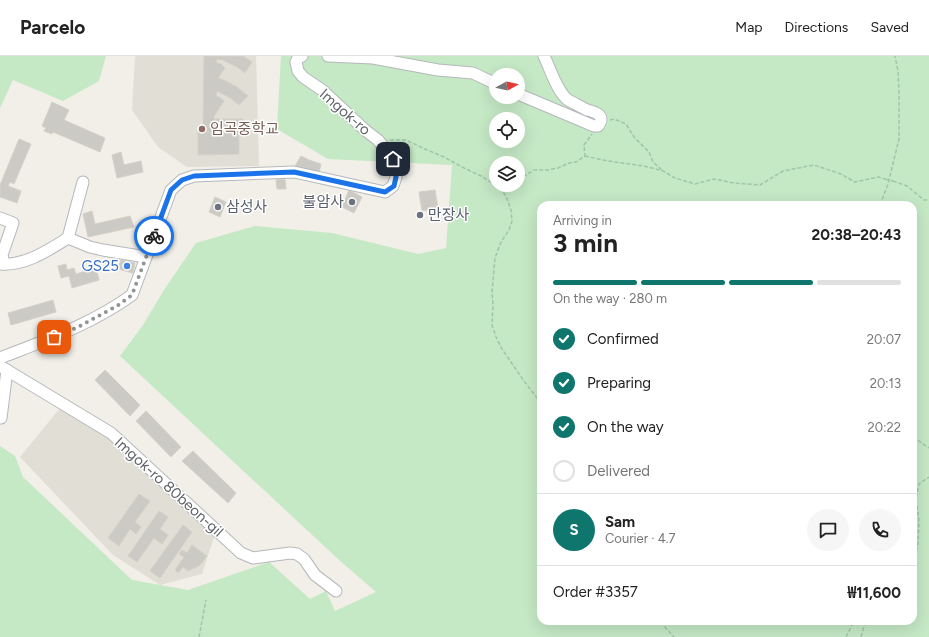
<!DOCTYPE html>
<html lang="en">
<head>
<meta charset="utf-8">
<style>
	:root { --surface:#fff; --page:#f6f6f6; --text:#222; --muted:#767676; --line:#e0e0e0; --accent:#0f766e }
	body { margin:0; font-family:Figtree,"Noto Sans KR",sans-serif; background:var(--page); color:var(--text); height:100vh; display:flex; flex-direction:column; font-size:15px; white-space:nowrap }
	* { box-sizing:border-box; margin:0 }
	p { font-size:13px; color:var(--muted) }
	.icon { flex:none; width:22px; height:22px; fill:none; stroke:currentColor; stroke-width:2; stroke-linecap:round; stroke-linejoin:round }
	.map { position:relative; flex:1; overflow:hidden }
	.sheet { position:absolute; left:537px; top:145px; width:380px; height:424px; display:flex; flex-direction:column; background:var(--surface); border-radius:12px; box-shadow:0 4px 16px #0002 }
	.sheet>* { flex:none }
	.needle { width:26px; rotate:82deg }
	.fabs { position:absolute; left:489px; top:12px; display:grid; gap:8px }
	.fabs a { display:grid; place-items:center; width:36px; height:36px; border-radius:50%; background:var(--surface); box-shadow:0 4px 16px #0002; font-size:20px }
	.pin { position:absolute; display:grid; place-items:center; width:34px; height:34px; color:#fff; margin:-17px; border-radius:8px; box-shadow:0 2px 6px #0006 }
	.courier { position:absolute; display:grid; place-items:center; width:40px; height:40px; margin:-20px; border:3px solid #1a73e8; border-radius:50%; background:#fff; color:#222; box-shadow:0 1px 5px #0007 }
	.summary em { font-style:normal; font-weight:700 }
	.summary div { display:flex; flex-direction:column-reverse }
	.summary { display:flex; align-items:center; justify-content:space-between; height:68px; padding:0 16px }
	h1 { font-size:26px; font-weight:700; line-height:30px }
	.bar { display:grid; grid-template-columns:repeat(4,1fr); gap:6px 4px; align-content:center; height:48px; padding:0 16px }
	.bar i { height:5px; border-radius:3px; background:var(--line) }
	.bar .current { background:var(--accent) }
	.bar p { grid-column:span 4 }
	.line { display:flex; align-items:center; gap:10px; padding:0 16px; border-top:1px solid var(--line) }
	.line div { flex:1 }
	.round { display:grid; place-items:center; flex:none; width:42px; height:42px; border-radius:21px; background:var(--page) }
	ol { padding:0 16px; list-style:none }
	li { display:flex; align-items:center; gap:12px; height:44px }
	li p { margin-inline-start:auto }
	li .icon { padding:4px; border-radius:50%; background:var(--accent); color:#fff; stroke-width:4 }
	li:last-child { color:var(--muted) }
	li i { width:22px; height:22px; border:2px solid var(--line); border-radius:50% }
	header { display:flex; align-items:center; gap:24px; box-sizing:border-box; height:56px; padding:0 20px; background:var(--surface); border-bottom:1px solid var(--line) }
	header strong { font-size:19px }
	nav { display:flex; gap:22px; margin-inline-start:auto; font-size:14px }
	.map>svg:first-child { display:block }
</style>
</head>
<body>
<header>
<strong>Parcelo</strong>
<nav><a>Map</a><a>Directions</a><a>Saved</a></nav>
</header>
<div class="map">
<svg width="929" height="581" viewBox="0 0 929 581">
	<rect width="100%" height="100%" fill="#f1efe8"/>
	<!-- education -->
	<g fill="#e1ded6">
		<path d="M137,0H256L259,110L187,111L158,91L132,54L135,1Z"/>
		<path d="M60,352L111,380L216,475L202,518L160,529L113,499L20,401Z"/>
	</g>
	<!-- green -->
	<g fill="#c5e8c5" fill-rule="evenodd">
		<path d="M0,0H106L99,25L63,45L13,24L0,52Z"/>
		<path d="M281,0H929V581H0V390L15,400L23,421L132,524L188,534L269,506L310,543L326,535L335,555L376,536L338,503L120,300L143,269L164,234L196,187L255,170L332,177L418,198L446,192L452,109L328,103L277,73ZM496,19H518V41H496ZM496,63H518V85H496ZM496,107H518V129H496ZM541,149H913V565H541Z"/>
	</g>
	<!-- building -->
	<g fill="#cccac5" stroke="#d6d1c6">
		<path d="M204,0H243L252,6L245,17L237,11L223,4L217,3L216,7L221,8L225,12L218,22L226,25L237,31L248,40L239,49L230,42L217,35L216,40L221,42L224,45L214,60V63H243V77L203,76Z"/>
		<path d="M52,46L69,54L64,64L105,82L100,96L53,76L52,78L44,75L46,72L42,70Z"/>
		<path d="M198,76L239,77V98L198,99Z"/>
		<path d="M19,83L31,88L14,128L10,126L8,130L21,135L17,147L0,141V129Z"/>
		<path d="M121,96L124,109L141,105L143,116L117,122L112,99Z"/>
		<path d="M301,100L309,104L321,108L319,117L304,114L295,110Z"/>
		<path d="M285,123L286,133H277L276,124Z"/>
		<path d="M349,134L362,141L354,157L342,151Z"/>
		<path d="M435,134L438,152L422,155L419,136Z"/>
		<path d="M215,141L226,146L220,161L209,156Z"/>
		<path d="M92,155L95,168L130,160L134,171L88,181L83,158Z"/>
		<path d="M121,204L135,207L133,217L118,213Z"/>
		<path d="M66,208L67,214L74,212L76,218L96,212L99,224L72,232L69,220L61,222L58,210Z"/>
		<path d="M53,244L56,256L11,269L8,257Z"/>
		<path d="M105,314L140,349L130,360L95,324Z"/>
		<path d="M146,355L181,391L171,401L136,365Z"/>
		<path d="M193,395L236,437L228,447L182,405Z"/>
		<path d="M139,438L150,445L135,466L141,471L136,478L130,473L119,490L108,482Z"/>
		<path d="M159,455L168,461L160,473L168,479L162,488L154,482L137,506L128,500Z"/>
		<path d="M183,469L192,476L160,522L150,515Z"/>
		<path d="M192,489L207,500L200,509L188,515L183,511L178,517L175,514L184,501L179,498L182,494L187,497Z"/>
	</g>
	<g fill="none" stroke-linecap="round" stroke-linejoin="round">
		<defs>
			<g id="minor">
				<path d="M328,0L373,2L438,14L473,17L496,28"/>
				<path d="M518,38L594,70H598C601,66 602,62 599,59C596,56 591,55 587,54C581,51 574,47 568,44C557,36 550,12 544,0"/>
				<path d="M0,162L13,167L2,199L4,208"/>
				<path d="M68,182L83,126"/>
				<path d="M0,208C25,210 47,195 68,182L90,191L103,194L146,201"/>
				<path d="M0,302C46,284 92,268 132,239L171,134L182,124L194,120L294,116L385,136L393,130L396,121L393,103L378,84L365,74L322,34L303,21L298,15L296,6L298,2L302,0"/>
				<path d="M0,310L111,377L241,497L253,502L290,497L297,498L304,503L315,519L336,535"/>
				<path d="M1,362L7,314"/>
			</g>
		</defs>
		<!-- minor casing -->
		<use href="#minor" stroke="#b5b8bc" stroke-width="13"/>
		<!-- path -->
		<g stroke="#9cc7a9" stroke-width="1.5" stroke-dasharray="4 2" stroke-linecap="butt">
			<path d="M610,64L614,63L626,68L634,81L649,96L653,106L663,115"/>
			<path d="M390,84H406L425,93L444,101L464,112L481,120L500,132"/>
			<path d="M585,100L608,105L644,110L663,115L675,122L695,128L714,123L734,127L760,129L783,115L814,109L841,118L855,126L878,121L885,123"/>
			<path d="M518,124L534,114H547L558,112L569,107L576,106L585,100L584,89L592,78"/>
			<path d="M893,125L907,130L924,144H929"/>
			<path d="M506,129L500,132L506,140L511,154L512,165L509,174L501,186L495,202L492,236L493,248L492,269L496,281L502,293L524,325L541,347"/>
			<path d="M880,149L888,128L899,83V36L898,15L895,0"/>
			<path d="M913,381L929,392"/>
			<path d="M913,513L918,487L919,465L916,443L919,428L929,421"/>
			<path d="M663,565V569L674,581"/>
			<path d="M199,581L206,544"/>
			<path d="M846,581L854,565"/>
			<path d="M861,581L864,570L867,565"/>
		</g>
		<!-- minor -->
		<use href="#minor" stroke="#fff" stroke-width="11"/>
		<!-- path-bridge -->
		<path stroke="#9cc7a9" stroke-width="1.5" stroke-dasharray="4 2" stroke-linecap="butt" d="M885,123L893,125"/>
	</g>
	<g fill="none" stroke-linecap="round" stroke-linejoin="round">
		<!-- done -->
		<path stroke="#929495" stroke-width="4" stroke-dasharray="0 7.2" d="M54,281L78,271L117,250L132,239L154,180"/>
		<!-- route -->
		<path stroke="#1a73e8" stroke-width="5" d="M154,180L171,134L182,124L194,120L294,116L385,136L394,130L396,121L393,103"/>
	</g>
	<!-- markers -->
	<circle fill="#8d6e63" stroke="#fff" stroke-width="1.5" cx="202" cy="73" r="4"/>
	<g fill="#6b7280" stroke="#fff" stroke-width="1.5">
		<circle cx="352" cy="146" r="4"/>
		<circle cx="218" cy="151" r="4"/>
		<circle cx="420" cy="159" r="4"/>
	</g>
	<circle fill="#3f7fe0" stroke="#fff" stroke-width="1.5" cx="127" cy="210" r="4"/>
	<g text-anchor="middle" dominant-baseline="central" stroke-width="3" stroke-linejoin="round" paint-order="stroke">
		<!-- street labels -->
		<g font-size="15" fill="#5f6368" stroke="#fff">
			<text transform="translate(345 56) rotate(41)">Imgok-ro</text>
			<text transform="translate(169 431) rotate(42)">Imgok-ro 80beon-gil</text>
		</g>
		<!-- education labels -->
		<g font-size="15" fill="#785e54" stroke="#fff" text-anchor="start">
			<text x="210" y="73">임곡중학교</text>
		</g>
		<!-- worship labels -->
		<g font-size="15" fill="#5b616d" stroke="#fff" text-anchor="start">
			<text x="344" y="146" text-anchor="end">불암사</text>
			<text x="226" y="151">삼성사</text>
			<text x="428" y="159">만장사</text>
		</g>
		<!-- shop labels -->
		<g font-size="15" fill="#366cbe" stroke="#fff" text-anchor="end">
			<text x="119" y="210">GS25</text>
		</g>
	</g>
</svg>
<div class="fabs">
<a><svg class="needle" viewBox="-14 -14 28 28"><path d="M0-13l5 13h-10z" fill="#e53935"/><path d="M0 13l5-13h-10z" fill="#767676"/></svg></a>
<a><svg class="icon" aria-label="locate" viewBox="0 0 24 24"><circle cx="12" cy="12" r="6"/><path d="M12 2v4M12 18v4M2 12h4M18 12h4"/></svg></a>
<a><svg class="icon" aria-label="layers" viewBox="0 0 24 24"><path d="M12 4l9 5-9 5-9-5zM3 14l9 5 9-5"/></svg></a>
</div>
<div class="pin" style="left:54px;top:281px;background:#ea580c"><svg class="icon" aria-label="bag" viewBox="0 0 24 24"><path d="M5 8h14l-1 12H6zM9 8a3 3 0 0 1 6 0"/></svg></div>
<div class="pin" style="left:393px;top:103px;background:#1f2937"><svg class="icon" aria-label="home" viewBox="0 0 24 24"><path d="M3 11l9-7 9 7M6 9v11h12V9"/></svg></div>
<div class="courier" style="left:154px;top:180px"><svg class="icon" aria-label="bike" viewBox="0 0 24 24"><circle cx="6" cy="16" r="4"/><circle cx="18" cy="16" r="4"/><path d="M6 16l4-8h5l3 8M10 8l3 8H6M13 5h3"/></svg></div>
<section class="sheet">
<div class="summary"><div><h1>3 min</h1><p>Arriving in</p></div><em>20:38–20:43</em></div>
<div class="bar"><i class="current"></i><i class="current"></i><i class="current"></i><i></i><p>On the way · 280 m</p></div>
<ol>
<li><svg class="icon" aria-label="check" viewBox="0 0 24 24"><path d="M5 12l5 5 9-10"/></svg>Confirmed<p>20:07</p></li>
<li><svg class="icon" aria-label="check" viewBox="0 0 24 24"><path d="M5 12l5 5 9-10"/></svg>Preparing<p>20:13</p></li>
<li><svg class="icon" aria-label="check" viewBox="0 0 24 24"><path d="M5 12l5 5 9-10"/></svg>On the way<p>20:22</p></li>
<li><i></i>Delivered</li>
</ol>
<div class="line" style="height:72px"><b class="round" style="background:var(--accent);color:#fff">S</b><div><b>Sam</b><p>Courier · 4.7</p></div><a class="round"><svg class="icon" aria-label="chat" viewBox="0 0 24 24"><path d="M4 5h16v11H9l-5 4z"/></svg></a><a class="round"><svg class="icon" aria-label="phone" viewBox="0 0 24 24"><path d="M5 4h4l2 5-3 2q2 4 5 5l2-3 5 2v4C11 20 4 13 5 4z"/></svg></a></div>
<div class="line" style="height:52px"><div>Order #3357</div><b>₩11,600</b></div>
</section>
</div>
</body>
</html>
